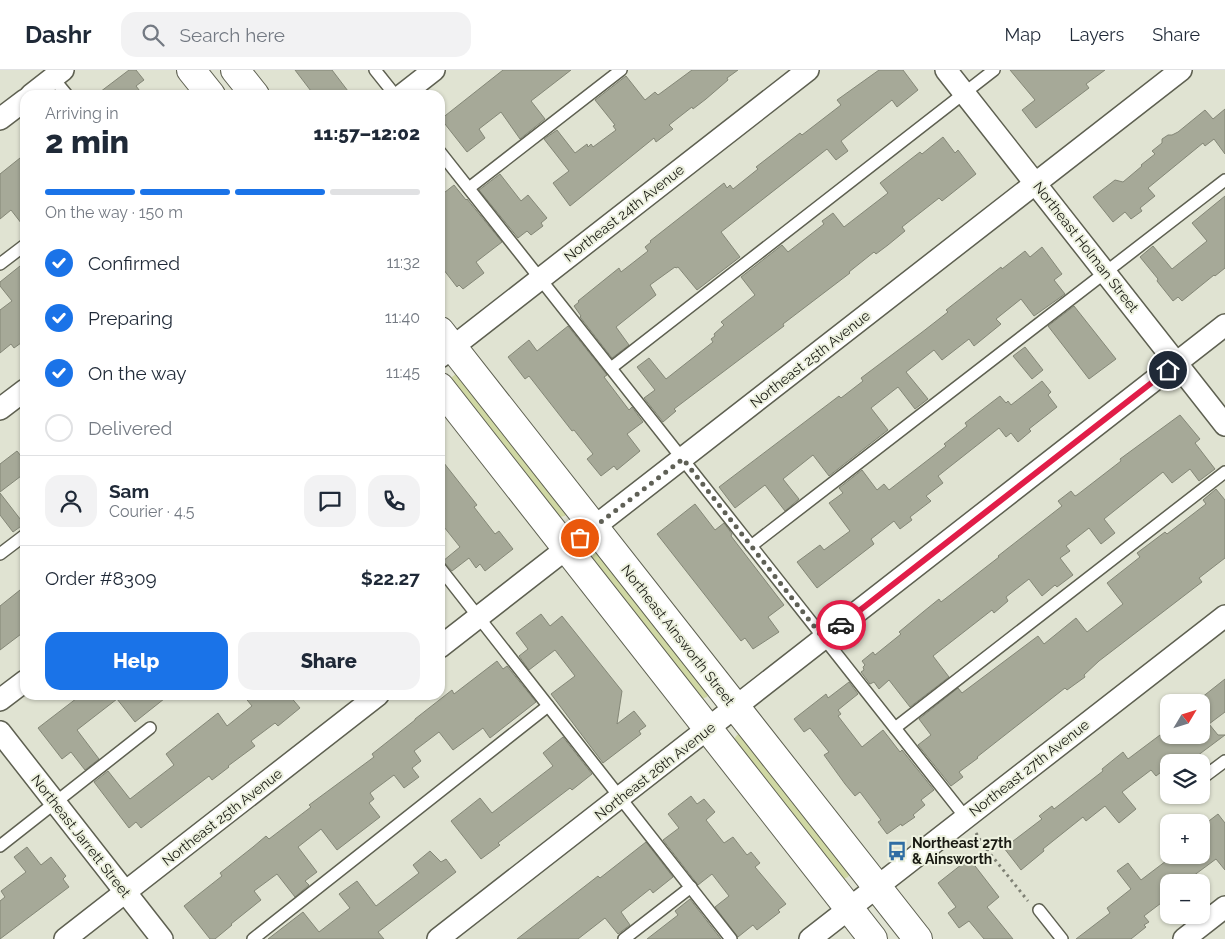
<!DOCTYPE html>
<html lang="en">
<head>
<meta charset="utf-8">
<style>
	:root { --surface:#fff; --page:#f2f2f3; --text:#1f2937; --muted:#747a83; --line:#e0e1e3; --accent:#1a73e8 }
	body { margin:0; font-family:Raleway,sans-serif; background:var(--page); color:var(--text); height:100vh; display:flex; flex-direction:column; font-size:19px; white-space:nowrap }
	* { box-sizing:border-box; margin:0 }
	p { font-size:16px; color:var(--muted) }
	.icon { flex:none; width:28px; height:28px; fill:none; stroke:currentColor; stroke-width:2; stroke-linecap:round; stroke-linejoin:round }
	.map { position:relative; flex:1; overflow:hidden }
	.sheet { position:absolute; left:20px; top:20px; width:425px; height:610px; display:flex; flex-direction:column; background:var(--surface); border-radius:15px; box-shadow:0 1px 4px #0004 }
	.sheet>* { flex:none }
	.needle { width:32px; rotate:52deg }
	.tools { position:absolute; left:1160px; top:624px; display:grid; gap:10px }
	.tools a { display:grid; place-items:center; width:50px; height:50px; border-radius:10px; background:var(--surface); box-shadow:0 1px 4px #0004; font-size:25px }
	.pin { position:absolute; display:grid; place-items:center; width:42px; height:42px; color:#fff; margin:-21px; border:2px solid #fff; border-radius:50%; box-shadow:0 1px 5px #0007 }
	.courier { position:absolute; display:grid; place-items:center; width:50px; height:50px; margin:-25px; border:4px solid #e11d48; border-radius:50%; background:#fff; color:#222; box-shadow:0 1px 6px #0007 }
	.headline em { font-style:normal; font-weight:800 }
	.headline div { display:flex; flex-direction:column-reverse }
	.headline { display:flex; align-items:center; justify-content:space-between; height:85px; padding:0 25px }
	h1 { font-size:32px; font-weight:800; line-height:38px }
	.bar { display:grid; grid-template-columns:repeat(4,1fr); gap:8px 5px; align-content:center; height:60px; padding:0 25px }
	.bar i { height:6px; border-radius:4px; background:var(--line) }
	.bar .current { background:var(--accent) }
	.bar p { grid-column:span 4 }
	.line { display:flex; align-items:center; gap:12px; padding:0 25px; border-top:1px solid var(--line) }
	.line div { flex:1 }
	.round { display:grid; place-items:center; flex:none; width:52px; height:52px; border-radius:15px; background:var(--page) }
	ol { padding:0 25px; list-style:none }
	li { display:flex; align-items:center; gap:15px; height:55px }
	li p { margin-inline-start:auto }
	li .icon { padding:5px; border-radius:50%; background:var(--accent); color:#fff; stroke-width:4 }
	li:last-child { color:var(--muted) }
	li i { width:28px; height:28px; border:2px solid var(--line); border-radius:50% }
	.action { display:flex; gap:10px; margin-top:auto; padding:10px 25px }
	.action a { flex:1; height:58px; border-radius:15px; background:var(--accent); color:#fff; font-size:20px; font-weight:800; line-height:58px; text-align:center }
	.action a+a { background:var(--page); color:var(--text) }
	header { display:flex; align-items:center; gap:30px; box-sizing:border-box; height:70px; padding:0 25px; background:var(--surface); border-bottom:1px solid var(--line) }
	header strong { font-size:24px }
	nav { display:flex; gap:28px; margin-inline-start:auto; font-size:18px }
	.search { width:350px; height:45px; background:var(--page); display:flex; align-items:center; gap:12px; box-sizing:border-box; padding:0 18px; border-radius:15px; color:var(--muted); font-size:19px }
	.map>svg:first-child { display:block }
</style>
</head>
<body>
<header>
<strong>Dashr</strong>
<div class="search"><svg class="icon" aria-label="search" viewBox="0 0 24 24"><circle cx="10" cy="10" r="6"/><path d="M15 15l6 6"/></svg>Search here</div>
<nav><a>Map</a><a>Layers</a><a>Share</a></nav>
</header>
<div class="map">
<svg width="1225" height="869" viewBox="0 0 1225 869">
	<rect width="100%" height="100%" fill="#e0e3d2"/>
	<!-- green -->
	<g fill="#d0d8a4">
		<path d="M457,303L568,435L565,446L553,448L450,313L452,307Z"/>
		<path d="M604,481L710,619L707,627L701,629L589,493L594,483Z"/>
		<path d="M744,662L851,800L848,807L841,810L732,672L737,665Z"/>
	</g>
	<!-- building -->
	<g fill="#a6a998" stroke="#848777">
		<path d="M129,0H136L144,10L136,16L143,25H96Z"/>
		<path d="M295,0H332L351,25H314Z"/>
		<path d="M503,0H571L531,31L545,49L520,69L501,42L479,59L485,68L467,82L441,49Z"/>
		<path d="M692,0H738L727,8L728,10L706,29L693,39L692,37L669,55L673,59L656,72L654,68L570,136L553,113L569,101L544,69L557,60L575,83L587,74L588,77L591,74L593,77L616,60L613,56L615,55L595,30L626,6L645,30L655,22L658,25Z"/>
		<path d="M879,0H903L918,20L897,37L892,30L841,71L848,81L836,90L827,79L721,162L740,187L697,220L678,197L676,198L675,197L650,215L656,225L616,257L629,275L612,288L580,247L581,246L574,236L579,232L578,231L619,198L621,202L648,181L645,177L651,172L650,171L724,113L727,118L730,115L733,119L758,99L756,97L800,63L802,65L841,35L837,30Z"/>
		<path d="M1010,0H1105L1086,14L1089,18L1036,58L1022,40L1035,30Z"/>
		<path d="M1225,39V84L1214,69L1205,76L1203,73L1148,118L1155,126L1140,138L1142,141L1131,149L1125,142L1113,152L1093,127L1115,110L1123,112L1142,96L1141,95L1155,84L1152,81L1162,73V69L1168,65H1172L1178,62L1205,40L1213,49Z"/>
		<path d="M943,67L955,83L958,80L976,104L942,131L939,128L902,157L905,161L888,175L876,184L874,182L849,202L850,203L783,254L784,256L674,339L676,341L663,352L644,328L655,320L637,297L649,288L666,309L713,272L711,269L715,266L714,264L724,255L721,252L755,225L741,207L782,175L788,182L824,154L822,151L833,143L844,157L888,123L880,113L920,82L922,84Z"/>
		<path d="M25,84V158L11,140L0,149V104Z"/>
		<path d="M500,104L521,131L528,125L547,148L541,153L543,156L531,165L527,161L518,168L479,120Z"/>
		<path d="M454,115L466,130L467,129L502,172L476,192L484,203L463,219L459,215L457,217L440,195V126Z"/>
		<path d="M1225,126V198L1215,206L1214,205L1182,231L1178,227L1173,231L1157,211L1158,209L1140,187L1153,176L1172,199L1207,171L1192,153Z"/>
		<path d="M1042,177L1062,204L1054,210L1065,224L1034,246L1021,229L996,249L1001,254L974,276L969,269L942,290L934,280L906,302L928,329L915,339L898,317L871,338L888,360L829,406L813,385L783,409L799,429L785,441L765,415L735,438L719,417L839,326L841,328L863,311L861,308L921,263L948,242L946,240L1001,197L1002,199L1025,181L1030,187Z"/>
		<path d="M25,192V270L14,278L11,274L0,283V240L12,231L0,216V212Z"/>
		<path d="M1074,236L1116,289L1089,309L1048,256Z"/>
		<path d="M568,256L607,305L604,307L629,340L632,337L643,352L627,364L640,381L617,400L614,396L601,406L587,389L593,384L574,360L572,361L529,306L525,309L508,287L529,270L537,281Z"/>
		<path d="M1025,277L1043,300L1032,309L1013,286Z"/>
		<path d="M1042,311L1051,322L1048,325L1057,337L1029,359L1031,361L1018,372L1011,363L1006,367L999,358L938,406L943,413L926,426L931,431L910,447L912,450L900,459L894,451L871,469L874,474L817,518L797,492L820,475L824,480L850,461L829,433L843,423L839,418L862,400L877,420L884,414L889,420L946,376L944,374L967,356L965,353L1000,326L1006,333L1008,331L1011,335Z"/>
		<path d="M1180,345L1200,369L1195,373L1215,399L1199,411L1190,399L1172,413L1163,402L1104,449L1115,463L1101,474L1089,458L1066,476L1070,481L1060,488L1073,505L1057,517L1055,515L1042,526L1029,509L1006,527L1008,531L994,543L992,540L933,586L949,607L910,637L889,610L879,619L874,612L870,614L861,602L864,600L863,597L865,595L862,591L873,582L875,585L901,564L899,562L923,542L939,529L941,532L999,487L998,486L1062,436L1058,431L1071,421L1075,426L1077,425L1121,391L1120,389Z"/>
		<path d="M17,381L25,391V403L0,422V394Z"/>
		<path d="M440,388L477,435L474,437L495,464L499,461L513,479L485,501L480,494L476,498L469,488L452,501L443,491L460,477L440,452Z"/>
		<path d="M1216,419L1225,430V488L1199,508L1202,512L1099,591L1084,605L1085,607L1067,620L1065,618L977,687L978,688L959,702L963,707L951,716L918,675L931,665L919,649L958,618L962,623L1038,566L1044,574L1076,548L1087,562L1123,534L1107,513L1140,487L1137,483L1165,462L1167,464L1206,434L1203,430Z"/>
		<path d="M0,423L24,454L13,462L0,445Z"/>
		<path d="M695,434L715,460L724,453L732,464L731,466L784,535L768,547L779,562L753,579L745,568L741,571L657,464Z"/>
		<path d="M25,516V561L0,580V536Z"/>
		<path d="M541,544L550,556L562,546L622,621L617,654L634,641L646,656L639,661L641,664L603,693L551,624L575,606L555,580L529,600L519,586L528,579L516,563Z"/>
		<path d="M497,591L503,599L507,596L536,632L490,668L483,658L453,680L439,662L414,681L421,691L412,698L419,707L404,718L394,705L370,723L374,729L369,733L380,747L337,780L321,759L298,777L317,802L305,811L309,815L295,827L277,804L254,821L261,830L231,854L232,855L215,869H210L184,836L222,806L220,803L253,777L266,766L269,769L311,737L309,735L374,687L372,684L415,650V649L452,620L454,624Z"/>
		<path d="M1225,609V642L1209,654L1218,665H1225L1189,692H1169V696L1156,706L1151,700L1122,722L1136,739L1119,753L1105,736L1086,751L1083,747L1043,779L1044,781L1021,800L1004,778L1042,749L1039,746L1052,736L1054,739L1103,701L1102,699L1123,682L1128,689L1160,665H1201V628Z"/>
		<path d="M849,612L858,624L838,640L841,644L838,646L862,677L883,660L900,682L902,680L934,720L921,730L925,735L913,745L915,747L902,756L901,754L887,764L878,752L881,750L860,722L855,726L845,714L824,685L829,682L810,658L804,662L794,649L826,624L828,628Z"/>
		<path d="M81,625H169L135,652L117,629L77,660L99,689L85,700L71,682L62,689L38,658Z"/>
		<path d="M243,625H289L300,638L278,656L275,653L251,671L255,676L228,696L229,697L212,710L209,706L141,758L136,752L129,758L94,712L108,701L130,729L174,695L166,684L218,643L227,656L252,636Z"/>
		<path d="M563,667L592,704L572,720L570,718L498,773L500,775L481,789L451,751L480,728L492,743L553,696L543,683Z"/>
		<path d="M691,726L697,734L704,729L715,742L706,750L724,773L733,767L747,785L751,782L760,793L755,797L786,834L778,840L780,842L757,860L753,855L738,867L715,837L729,826L712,804L698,815L663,770L679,758L668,744Z"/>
		<path d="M1218,744L1225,753V800L1216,789L1185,812H1169V827L1144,846L1149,852L1144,855L1146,857L1131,869H1076L1110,843L1107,838L1131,819L1117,801L1128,793L1141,810L1166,791L1161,785H1201V757Z"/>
		<path d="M646,772L673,807L653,823L650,819L621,842L630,855L618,864L605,848L578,869H517L598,806L600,808Z"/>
		<path d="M27,777L41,795L51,787L66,806L63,809L69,817L0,869V831L5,827L1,821L26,802L14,787Z"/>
		<path d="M430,781L441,792L446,789L456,802L378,862L384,869H268L303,842L319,862L350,838L339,824L357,811L376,836L419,803L413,795Z"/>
		<path d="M966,791L968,794L972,792L999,827L987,837L1013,869H984L969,851L959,858L948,843L956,837L938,813Z"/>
		<path d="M690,829L721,869H647L678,845L675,841Z"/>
	</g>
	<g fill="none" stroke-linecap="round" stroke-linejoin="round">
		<defs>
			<g id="service">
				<path d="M375,0L395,25"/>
				<path d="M53,8L67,25"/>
				<path d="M440,82L966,748"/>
				<path d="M469,118L621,0"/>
				<path d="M0,194L25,175"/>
				<path d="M611,298L994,0"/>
				<path d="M751,476L1225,110"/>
				<path d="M0,484L25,465"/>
				<path d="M440,498L731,869"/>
				<path d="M895,658L1225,402"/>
				<path d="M1201,709L1225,691"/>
				<path d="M0,776L150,658"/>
				<path d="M1039,840L1062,869"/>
				<path d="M253,869L548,636"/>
				<path d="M624,869L691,817"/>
			</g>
			<g id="minor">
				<path d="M946,0L1225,355"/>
				<path d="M31,25L63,0"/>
				<path d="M402,25L434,0"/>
				<path d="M0,49L25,30"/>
				<path d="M440,287L808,0"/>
				<path d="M0,339L25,320"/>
				<path d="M440,577L1181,0"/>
				<path d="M0,630L25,611"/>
				<path d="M0,662L162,869"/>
				<path d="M65,869L378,625"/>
				<path d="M438,869L1225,255"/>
				<path d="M810,869L1225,546"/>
				<path d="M1184,869L1225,837"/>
			</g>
			<g id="tertiary">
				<path d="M191,0L211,25"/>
				<path d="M235,0L255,25"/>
				<path d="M440,261L918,869"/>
				<path d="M440,317L873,869"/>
			</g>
		</defs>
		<!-- service casing -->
		<use href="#service" stroke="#5e6051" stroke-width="14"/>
		<!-- minor casing -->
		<use href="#minor" stroke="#5e6051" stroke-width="24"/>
		<!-- tertiary casing -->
		<use href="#tertiary" stroke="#5e6051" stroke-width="30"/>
		<!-- path -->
		<path stroke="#7e8074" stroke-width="3" stroke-dasharray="2.5 4" stroke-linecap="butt" d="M976,763L984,776L1028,831"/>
		<!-- service -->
		<use href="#service" stroke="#fff" stroke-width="11"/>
		<!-- minor -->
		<use href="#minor" stroke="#fff" stroke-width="21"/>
		<!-- tertiary -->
		<use href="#tertiary" stroke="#fff" stroke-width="28"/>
	</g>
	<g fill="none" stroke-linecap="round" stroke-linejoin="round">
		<!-- done -->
		<path stroke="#5f6056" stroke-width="5" stroke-dasharray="0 9" d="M580,468L683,389L824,569L841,555"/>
		<!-- route -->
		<path stroke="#e11d48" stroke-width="6" d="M841,555L1168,300"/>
	</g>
	<!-- icons -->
	<defs>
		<symbol id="bus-bare" viewBox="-9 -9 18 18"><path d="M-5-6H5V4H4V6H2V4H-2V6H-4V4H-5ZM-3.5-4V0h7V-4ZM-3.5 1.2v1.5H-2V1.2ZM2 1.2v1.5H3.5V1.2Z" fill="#2f6da4" stroke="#edf1df" stroke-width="2.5" paint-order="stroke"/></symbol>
	</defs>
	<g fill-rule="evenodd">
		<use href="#bus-bare" x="883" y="767" width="28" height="28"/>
	</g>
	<g text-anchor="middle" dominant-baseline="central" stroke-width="4" stroke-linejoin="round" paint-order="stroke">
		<!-- street labels -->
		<g font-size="14" fill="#191a13" stroke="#edf1df">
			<text transform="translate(624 143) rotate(-38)">Northeast 24th Avenue</text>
			<text transform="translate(1086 177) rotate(52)">Northeast Holman Street</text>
			<text transform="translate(810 289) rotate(-38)">Northeast 25th Avenue</text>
			<text transform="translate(678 565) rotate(52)">Northeast Ainsworth Street</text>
			<text transform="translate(1029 698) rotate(-38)">Northeast 27th Avenue</text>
			<text transform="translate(655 701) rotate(-38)">Northeast 26th Avenue</text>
			<text transform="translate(222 747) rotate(-38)">Northeast 25th Avenue</text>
			<text transform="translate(81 766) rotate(52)">Northeast Jarrett Street</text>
		</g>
		<!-- poi labels -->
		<g font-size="14" font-weight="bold" fill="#191a13" stroke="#edf1df" text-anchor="start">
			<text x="912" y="773">Northeast 27th<tspan x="912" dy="16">&amp; Ainsworth</tspan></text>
		</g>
	</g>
</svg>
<div class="tools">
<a><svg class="needle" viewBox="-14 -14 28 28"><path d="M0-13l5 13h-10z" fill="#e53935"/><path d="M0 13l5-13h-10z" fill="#747a83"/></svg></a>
<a><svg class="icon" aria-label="layers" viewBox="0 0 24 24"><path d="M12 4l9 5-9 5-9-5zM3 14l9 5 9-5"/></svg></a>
<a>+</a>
<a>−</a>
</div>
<div class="pin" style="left:580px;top:468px;background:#ea580c"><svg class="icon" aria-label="bag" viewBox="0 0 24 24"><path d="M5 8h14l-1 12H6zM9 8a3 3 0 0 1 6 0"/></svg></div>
<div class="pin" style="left:1168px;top:300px;background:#1f2937"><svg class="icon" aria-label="home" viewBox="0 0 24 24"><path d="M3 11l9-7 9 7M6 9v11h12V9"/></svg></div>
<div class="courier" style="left:841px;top:555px"><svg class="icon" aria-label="car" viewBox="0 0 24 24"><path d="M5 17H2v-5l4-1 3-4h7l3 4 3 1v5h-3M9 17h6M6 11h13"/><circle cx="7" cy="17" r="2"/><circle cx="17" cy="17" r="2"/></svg></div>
<section class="sheet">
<div class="headline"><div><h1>2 min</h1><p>Arriving in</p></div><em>11:57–12:02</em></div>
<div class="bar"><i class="current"></i><i class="current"></i><i class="current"></i><i></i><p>On the way · 150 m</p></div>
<ol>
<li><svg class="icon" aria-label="check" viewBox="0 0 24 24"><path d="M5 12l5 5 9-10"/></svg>Confirmed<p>11:32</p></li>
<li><svg class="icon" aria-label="check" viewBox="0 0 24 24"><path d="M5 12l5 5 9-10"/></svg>Preparing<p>11:40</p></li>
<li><svg class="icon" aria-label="check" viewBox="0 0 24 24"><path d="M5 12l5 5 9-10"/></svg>On the way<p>11:45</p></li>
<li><i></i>Delivered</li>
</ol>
<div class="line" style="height:90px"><a class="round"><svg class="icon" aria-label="person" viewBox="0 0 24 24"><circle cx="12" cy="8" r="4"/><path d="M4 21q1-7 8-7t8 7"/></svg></a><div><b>Sam</b><p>Courier · 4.5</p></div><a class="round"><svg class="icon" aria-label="chat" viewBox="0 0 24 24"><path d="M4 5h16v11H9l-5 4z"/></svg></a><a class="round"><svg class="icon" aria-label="phone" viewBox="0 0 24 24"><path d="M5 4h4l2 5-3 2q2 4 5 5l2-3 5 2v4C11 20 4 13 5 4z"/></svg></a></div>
<div class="line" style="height:65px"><div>Order #8309</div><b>$22.27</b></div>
<div class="action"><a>Help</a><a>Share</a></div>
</section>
</div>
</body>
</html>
